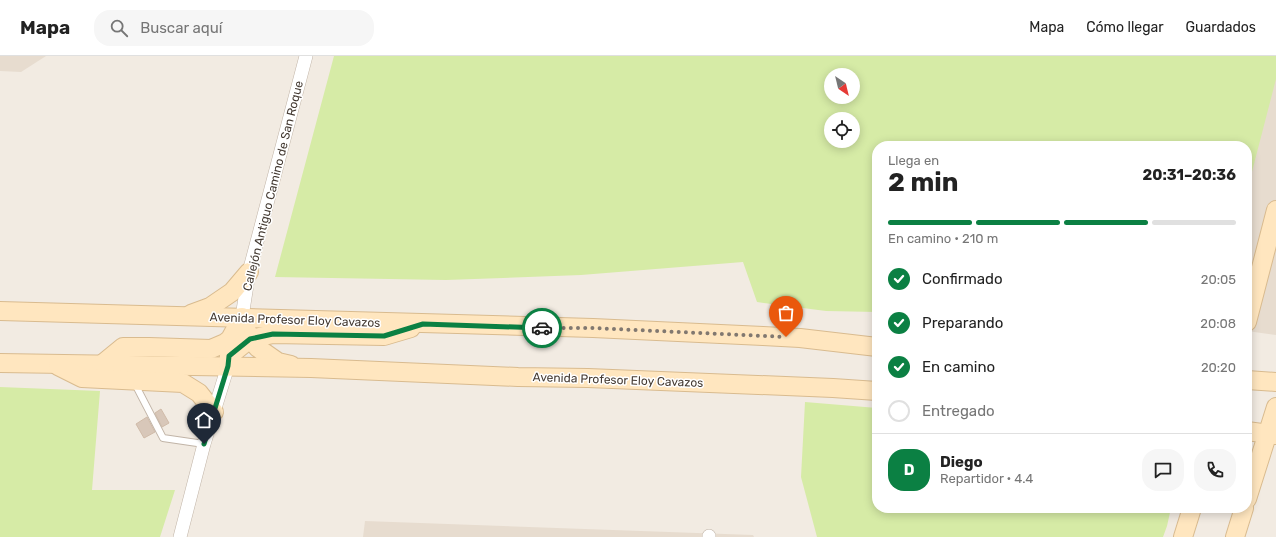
<!DOCTYPE html>
<html lang="es">
<head>
<meta charset="utf-8">
<style>
	:root { --surface:#fff; --page:#f6f6f6; --text:#222; --muted:#767676; --line:#e0e0e0; --accent:#0b8043 }
	body { margin:0; font-family:Rubik,sans-serif; background:var(--page); color:var(--text); height:100vh; display:flex; flex-direction:column; font-size:15px; white-space:nowrap }
	* { box-sizing:border-box; margin:0 }
	p { font-size:13px; color:var(--muted) }
	.icon { flex:none; width:22px; height:22px; fill:none; stroke:currentColor; stroke-width:2; stroke-linecap:round; stroke-linejoin:round }
	.map { position:relative; flex:1; overflow:hidden }
	.panel { position:absolute; left:872px; top:85px; width:380px; height:372px; display:flex; flex-direction:column; background:var(--surface); border-radius:16px; box-shadow:0 2px 10px #0003 }
	.panel>* { flex:none }
	.needle { width:26px; rotate:145deg }
	.tools { position:absolute; left:824px; top:12px; display:grid; gap:8px }
	.tools a { display:grid; place-items:center; width:36px; height:36px; border-radius:50%; background:var(--surface); box-shadow:0 2px 10px #0003; font-size:20px }
	.pin { position:absolute; display:grid; place-items:center; width:34px; height:34px; color:#fff; margin:-41px -17px; border-radius:50% 50% 50% 0; rotate:-45deg; box-shadow:0 0 4px #0007 }
	.pin .icon { rotate:45deg }
	.courier { position:absolute; display:grid; place-items:center; width:40px; height:40px; margin:-20px; border:3px solid #0b8043; border-radius:50%; background:#fff; color:#222; box-shadow:0 1px 5px #0007 }
	.overview em { font-style:normal; font-weight:700 }
	.overview div { display:flex; flex-direction:column-reverse }
	.overview { display:flex; align-items:center; justify-content:space-between; height:68px; padding:0 16px }
	h1 { font-size:26px; font-weight:700; line-height:30px }
	.bar { display:grid; grid-template-columns:repeat(4,1fr); gap:6px 4px; align-content:center; height:48px; padding:0 16px }
	.bar i { height:5px; border-radius:3px; background:var(--line) }
	.bar .current { background:var(--accent) }
	.bar p { grid-column:span 4 }
	.line { display:flex; align-items:center; gap:10px; padding:0 16px; border-top:1px solid var(--line) }
	.line div { flex:1 }
	.round { display:grid; place-items:center; flex:none; width:42px; height:42px; border-radius:16px; background:var(--page) }
	ol { padding:0 16px; list-style:none }
	li { display:flex; align-items:center; gap:12px; height:44px }
	li p { margin-inline-start:auto }
	li .icon { padding:4px; border-radius:50%; background:var(--accent); color:#fff; stroke-width:4 }
	li:last-child { color:var(--muted) }
	li i { width:22px; height:22px; border:2px solid var(--line); border-radius:50% }
	header { display:flex; align-items:center; gap:24px; box-sizing:border-box; height:56px; padding:0 20px; background:var(--surface); border-bottom:1px solid var(--line) }
	header strong { font-size:19px }
	nav { display:flex; gap:22px; margin-inline-start:auto; font-size:14px }
	.search { width:280px; height:36px; background:var(--page); display:flex; align-items:center; gap:10px; box-sizing:border-box; padding:0 14px; border-radius:16px; color:var(--muted); font-size:15px }
	.map>svg:first-child { display:block }
</style>
</head>
<body>
<header>
<strong>Mapa</strong>
<div class="search"><svg class="icon" aria-label="search" viewBox="0 0 24 24"><circle cx="10" cy="10" r="6"/><path d="M15 15l6 6"/></svg>Buscar aquí</div>
<nav><a>Mapa</a><a>Cómo llegar</a><a>Guardados</a></nav>
</header>
<div class="map">
<svg width="1276" height="481" viewBox="0 0 1276 481">
	<rect width="100%" height="100%" fill="#f2ebe2"/>
	<!-- residential -->
	<g fill="#e7dccf">
		<path d="M0,0H46L21,16L0,15Z"/>
		<path d="M1276,0V279L1247,275V119Z"/>
		<path d="M365,465L753,479L754,481H363Z"/>
	</g>
	<!-- grass -->
	<g fill="#d6eba6" fill-rule="evenodd">
		<path d="M334,0H1276V23L1247,135V90H877V256L826,255L757,246L743,206L581,219L446,224L275,221ZM831,19H853V41H831ZM831,63H853V85H831Z"/>
		<path d="M0,331L100,335L92,434H175L160,481H0Z"/>
		<path d="M805,346L877,352V452H1171L1167,470L1163,481H817L801,421Z"/>
	</g>
	<!-- building -->
	<g fill="#d8c7b9" stroke="#d0bba9">
		<path d="M161,353L169,367L162,371L155,357Z"/>
		<path d="M147,361L155,376L144,382L136,368Z"/>
	</g>
	<g fill="none" stroke-linecap="round" stroke-linejoin="round">
		<defs>
			<path id="lane" d="M135,328L163,382L204,388"/>
			<g id="street">
				<path d="M242,261L249,216L306,0"/>
				<path d="M709,480V481"/>
				<path d="M180,481L204,388L228,310"/>
			</g>
			<g id="secondary">
				<path d="M0,255L593,272L763,280L800,282L877,291"/>
				<path d="M191,258L210,251L232,236L249,216"/>
				<path d="M1247,266L1276,154"/>
				<path d="M247,275L250,283L258,292L278,306L291,309"/>
				<path d="M0,307L311,312L518,321L588,322L833,332L877,335"/>
				<path d="M101,309L123,291H149L211,293L225,287L230,283L242,261"/>
				<path d="M58,310L82,322L183,327L199,337L214,356"/>
				<path d="M228,310L229,300L250,283L273,278L384,280L411,272"/>
				<path d="M1247,324L1276,326"/>
				<path d="M1247,375L1276,379"/>
				<path d="M1247,443L1276,351"/>
				<path d="M1183,481L1192,452"/>
				<path d="M1235,481L1244,452"/>
			</g>
		</defs>
		<!-- lane casing -->
		<use href="#lane" stroke="#c1b4a7" stroke-width="8"/>
		<!-- street casing -->
		<use href="#street" stroke="#c1b4a7" stroke-width="14"/>
		<!-- secondary casing -->
		<use href="#secondary" stroke="#d9bb8f" stroke-width="20"/>
		<!-- lane -->
		<use href="#lane" stroke="#fff" stroke-width="6"/>
		<!-- street -->
		<use href="#street" stroke="#fff" stroke-width="13"/>
		<!-- secondary -->
		<use href="#secondary" stroke="#ffe6bf" stroke-width="18"/>
	</g>
	<g fill="none" stroke-linecap="round" stroke-linejoin="round">
		<!-- done -->
		<path stroke="#817870" stroke-width="4" stroke-dasharray="0 7.2" d="M542,272H593L786,281"/>
		<!-- route -->
		<path stroke="#0b8043" stroke-width="5" d="M204,388L228,310L229,300L250,283L273,278L384,280L423,268L542,272"/>
	</g>
	<g text-anchor="middle" dominant-baseline="central" stroke-width="3" stroke-linejoin="round" paint-order="stroke">
		<!-- street labels -->
		<g font-size="12" fill="#443a32" stroke="#fff">
			<text transform="translate(273 130) rotate(-76)">Callejón Antiguo Camino de San Roque</text>
			<text transform="translate(295 264) rotate(2)">Avenida Profesor Eloy Cavazos</text>
			<text transform="translate(618 324) rotate(2)">Avenida Profesor Eloy Cavazos</text>
		</g>
	</g>
</svg>
<div class="tools">
<a><svg class="needle" viewBox="-14 -14 28 28"><path d="M0-13l5 13h-10z" fill="#e53935"/><path d="M0 13l5-13h-10z" fill="#767676"/></svg></a>
<a><svg class="icon" aria-label="locate" viewBox="0 0 24 24"><circle cx="12" cy="12" r="6"/><path d="M12 2v4M12 18v4M2 12h4M18 12h4"/></svg></a>
</div>
<div class="pin" style="left:786px;top:281px;background:#ea580c"><svg class="icon" aria-label="bag" viewBox="0 0 24 24"><path d="M5 8h14l-1 12H6zM9 8a3 3 0 0 1 6 0"/></svg></div>
<div class="pin" style="left:204px;top:388px;background:#1f2937"><svg class="icon" aria-label="home" viewBox="0 0 24 24"><path d="M3 11l9-7 9 7M6 9v11h12V9"/></svg></div>
<div class="courier" style="left:542px;top:272px"><svg class="icon" aria-label="car" viewBox="0 0 24 24"><path d="M5 17H2v-5l4-1 3-4h7l3 4 3 1v5h-3M9 17h6M6 11h13"/><circle cx="7" cy="17" r="2"/><circle cx="17" cy="17" r="2"/></svg></div>
<section class="panel">
<div class="overview"><div><h1>2 min</h1><p>Llega en</p></div><em>20:31–20:36</em></div>
<div class="bar"><i class="current"></i><i class="current"></i><i class="current"></i><i></i><p>En camino · 210 m</p></div>
<ol>
<li><svg class="icon" aria-label="check" viewBox="0 0 24 24"><path d="M5 12l5 5 9-10"/></svg>Confirmado<p>20:05</p></li>
<li><svg class="icon" aria-label="check" viewBox="0 0 24 24"><path d="M5 12l5 5 9-10"/></svg>Preparando<p>20:08</p></li>
<li><svg class="icon" aria-label="check" viewBox="0 0 24 24"><path d="M5 12l5 5 9-10"/></svg>En camino<p>20:20</p></li>
<li><i></i>Entregado</li>
</ol>
<div class="line" style="height:72px"><b class="round" style="background:var(--accent);color:#fff">D</b><div><b>Diego</b><p>Repartidor · 4.4</p></div><a class="round"><svg class="icon" aria-label="chat" viewBox="0 0 24 24"><path d="M4 5h16v11H9l-5 4z"/></svg></a><a class="round"><svg class="icon" aria-label="phone" viewBox="0 0 24 24"><path d="M5 4h4l2 5-3 2q2 4 5 5l2-3 5 2v4C11 20 4 13 5 4z"/></svg></a></div>
</section>
</div>
</body>
</html>
